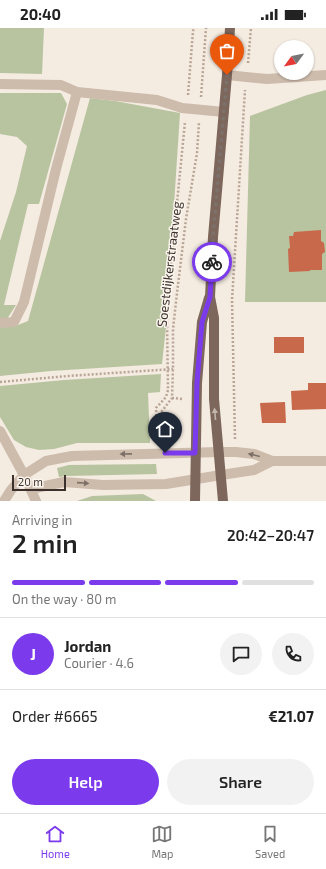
<!DOCTYPE html>
<html lang="en">
<head>
<meta charset="utf-8">
<style>
	:root { --surface:#fff; --page:#f2f2f2; --text:#222; --muted:#767676; --line:#e0e0e0; --accent:#7c3aed }
	body { margin:0; font-family:"Exo 2",sans-serif; background:var(--page); color:var(--text); height:100vh; display:flex; flex-direction:column; font-size:15px; white-space:nowrap }
	* { box-sizing:border-box; margin:0 }
	p { font-size:13px; color:var(--muted) }
	.icon { flex:none; width:22px; height:22px; fill:none; stroke:currentColor; stroke-width:2; stroke-linecap:round; stroke-linejoin:round }
	.map { position:relative; height:473px; overflow:hidden }
	.details { display:flex; flex-direction:column; background:var(--surface); flex:1 }
	.details>* { flex:none }
	.needle { width:26px; rotate:238deg }
	.buttons { position:absolute; left:274px; top:12px; display:grid; gap:8px }
	.buttons a { display:grid; place-items:center; width:40px; height:40px; border-radius:50%; background:var(--surface); box-shadow:0 1px 3px #0004; font-size:20px }
	.scale { position:absolute; left:12px; bottom:10px; width:54px; box-sizing:border-box; padding-left:4px; border:2px solid #3b302b; border-top:0; font-size:11px; line-height:14px; white-space:nowrap; color:#3b302b; -webkit-text-stroke:3px #fbf5ee; paint-order:stroke }
	.pin { position:absolute; display:grid; place-items:center; width:34px; height:34px; color:#fff; margin:-41px -17px; border-radius:50% 50% 50% 0; rotate:-45deg; box-shadow:0 0 4px #0007 }
	.pin .icon { rotate:45deg }
	.courier { position:absolute; display:grid; place-items:center; width:40px; height:40px; margin:-20px; border:3px solid #7c3aed; border-radius:50%; background:#fff; color:#222; box-shadow:0 1px 5px #0007 }
	.headline em { font-style:normal; font-weight:600 }
	.headline div { display:flex; flex-direction:column-reverse }
	.headline { display:flex; align-items:center; justify-content:space-between; height:68px; padding:0 12px }
	h1 { font-size:26px; font-weight:600; line-height:30px }
	.bar { display:grid; grid-template-columns:repeat(4,1fr); gap:6px 4px; align-content:center; height:48px; padding:0 12px }
	.bar i { height:5px; border-radius:3px; background:var(--line) }
	.bar .on { background:var(--accent) }
	.bar p { grid-column:span 4 }
	.line { display:flex; align-items:center; gap:10px; padding:0 12px; border-top:1px solid var(--line) }
	.line div { flex:1 }
	.round { display:grid; place-items:center; flex:none; width:42px; height:42px; border-radius:21px; background:var(--page) }
	.action { display:flex; gap:8px; margin-top:auto; padding:8px 12px }
	.action a { flex:1; height:46px; border-radius:24px; background:var(--accent); color:#fff; font-size:16px; font-weight:600; line-height:46px; text-align:center }
	.action a+a { background:var(--page); color:var(--text) }
	.status { display:flex; justify-content:space-between; align-items:center; height:28px; padding:0 20px; background:var(--surface); direction:ltr }
	.status svg { height:11px; fill:currentColor }
	.menu { display:flex; justify-content:space-around; align-items:center; height:56px; border-top:1px solid var(--line); background:var(--surface); font-size:11px; color:var(--muted) }
	.menu a { display:grid; justify-items:center; gap:2px }
	.menu .on { color:var(--accent) }
	.map>svg:first-child { display:block }
</style>
</head>
<body>
<div class="status"><b>20:40</b><svg viewBox="0 0 49 12"><path d="M0 12V9h3v3zM5 12V6h3v6zM10 12V3h3v9zM15 12V0h3v12zM26 1h20v11H26zM47 4h2v5h-2z"/></svg></div>
<div class="map">
<svg width="326" height="473" viewBox="0 0 326 473">
	<rect width="100%" height="100%" fill="#f4ebe1"/>
	<!-- green -->
	<g fill="#b8c4a0">
		<path d="M0,0H44L42,46L0,45Z"/>
		<path d="M326,62V274H245L250,88L307,67Z"/>
		<path d="M0,65H61L67,76L39,176H28L4,277H16L7,291H0V213L16,164L27,118L17,109L0,106Z"/>
		<path d="M90,70L115,73L180,85L166,299L162,336L51,343L0,348V299H13L28,293Z"/>
		<path d="M161,346L160,364L148,365L150,415H77L54,421L39,422L26,419L14,412L0,389V358L64,352Z"/>
		<path d="M156,436L157,446L67,448L59,449L57,440L69,437Z"/>
		<path d="M143,466L156,473H77L92,468Z"/>
	</g>
	<!-- building -->
	<g fill="#c8694b">
		<path d="M321,202V213L324,215L325,224L322,226V242H310V243L289,244L288,221L290,220L289,208H293L294,204Z"/>
		<rect x="274" y="309" width="30" height="16"/>
		<path d="M308,355H326V381L292,382L291,363L308,362Z"/>
		<path d="M285,374L286,395H262L260,375Z"/>
	</g>
	<g fill="none" stroke-linecap="round" stroke-linejoin="round">
		<!-- path -->
		<g stroke="#b9a596" stroke-width="2.5" stroke-dasharray="2 2" stroke-linecap="butt">
			<path d="M248,35L251,0"/>
			<path d="M188,67L193,3L194,0"/>
			<path d="M201,69L206,0"/>
			<path d="M0,354L68,348L173,341"/>
			<path d="M172,370L183,371"/>
			<path d="M235,411L232,272L245,62"/>
			<path d="M157,412L156,380L166,369L168,362L167,290L170,246L185,94"/>
			<path d="M164,412L162,383L172,370L173,341V301L177,265L186,191L197,125L199,94"/>
		</g>
		<!-- service -->
		<g stroke="#cdbbac" stroke-width="10">
			<path d="M227,47L267,51L326,47"/>
			<path d="M0,56L61,57L77,64L157,72L182,80L224,84"/>
			<path d="M0,295L14,294L24,274L56,141L77,64"/>
			<path d="M4,473L11,462L24,447"/>
		</g>
		<!-- minor -->
		<g stroke="#cdbbac" stroke-width="10">
			<path d="M0,403L24,447"/>
			<path d="M219,424H236L254,426L272,433H326"/>
			<path d="M221,447L254,442L272,433"/>
		</g>
		<!-- tertiary -->
		<g stroke="#cdbbac" stroke-width="10">
			<path d="M31,461L64,454L103,457L166,456L221,447"/>
			<path d="M36,473L24,447L46,433L72,428L219,424"/>
		</g>
		<!-- primary -->
		<g stroke="#7d675c" stroke-width="10">
			<path d="M195,473L197,355L202,294L209,270"/>
			<path d="M223,473L214,371V290L210,269L213,209L227,47L230,0"/>
		</g>
	</g>
	<!-- one-way arrows -->
	<defs><path id="oneway-solid" d="M-6-.8H1V-3.2L6.5 0L1 3.2V.8H-6Z"/></defs>
	<use fill="#c2b5ac" href="#oneway-solid" transform="translate(215 386) rotate(-95)"/>
	<g fill="#7d6f65">
		<use href="#oneway-solid" transform="translate(126 426) rotate(179)"/>
		<use href="#oneway-solid" transform="translate(254 427) rotate(-166)"/>
		<use href="#oneway-solid" transform="translate(83 455) rotate(4)"/>
	</g>
	<g fill="none" stroke-linecap="round" stroke-linejoin="round">
		<!-- done -->
		<path stroke="#7c716b" stroke-width="4" stroke-dasharray="0 7.2" d="M212,234L213,209L227,47"/>
		<!-- route -->
		<path stroke="#7c3aed" stroke-width="5" d="M165,425H195L197,355L202,294L210,269L212,234"/>
	</g>
	<g text-anchor="middle" dominant-baseline="central" stroke-width="3" stroke-linejoin="round" paint-order="stroke">
		<!-- street labels -->
		<g font-size="13" fill="#3b302b" stroke="#fbf5ee">
			<text transform="translate(169 236) rotate(-83)">Soestdijkerstraatweg</text>
		</g>
	</g>
</svg>
<div class="buttons">
<a><svg class="needle" viewBox="-14 -14 28 28"><path d="M0-13l5 13h-10z" fill="#e53935"/><path d="M0 13l5-13h-10z" fill="#767676"/></svg></a>
</div>
<div class="scale">20 m</div>
<div class="pin" style="left:227px;top:47px;background:#ea580c"><svg class="icon" aria-label="bag" viewBox="0 0 24 24"><path d="M5 8h14l-1 12H6zM9 8a3 3 0 0 1 6 0"/></svg></div>
<div class="pin" style="left:165px;top:425px;background:#1f2937"><svg class="icon" aria-label="home" viewBox="0 0 24 24"><path d="M3 11l9-7 9 7M6 9v11h12V9"/></svg></div>
<div class="courier" style="left:212px;top:234px"><svg class="icon" aria-label="bike" viewBox="0 0 24 24"><circle cx="6" cy="16" r="4"/><circle cx="18" cy="16" r="4"/><path d="M6 16l4-8h5l3 8M10 8l3 8H6M13 5h3"/></svg></div>
</div>
<section class="details">
<div class="headline"><div><h1>2 min</h1><p>Arriving in</p></div><em>20:42–20:47</em></div>
<div class="bar"><i class="on"></i><i class="on"></i><i class="on"></i><i></i><p>On the way · 80 m</p></div>
<div class="line" style="height:72px"><b class="round" style="background:var(--accent);color:#fff">J</b><div><b>Jordan</b><p>Courier · 4.6</p></div><a class="round"><svg class="icon" aria-label="chat" viewBox="0 0 24 24"><path d="M4 5h16v11H9l-5 4z"/></svg></a><a class="round"><svg class="icon" aria-label="phone" viewBox="0 0 24 24"><path d="M5 4h4l2 5-3 2q2 4 5 5l2-3 5 2v4C11 20 4 13 5 4z"/></svg></a></div>
<div class="line" style="height:52px"><div>Order #6665</div><b>€21.07</b></div>
<div class="action"><a>Help</a><a>Share</a></div>
</section>
<nav class="menu">
<a class="on"><svg class="icon" aria-label="home" viewBox="0 0 24 24"><path d="M3 11l9-7 9 7M6 9v11h12V9"/></svg>Home</a>
<a><svg class="icon" aria-label="map" viewBox="0 0 24 24"><path d="M3 6l6-2 6 2 6-2v14l-6 2-6-2-6 2zM9 4v14M15 6v14"/></svg>Map</a>
<a><svg class="icon" aria-label="saved" viewBox="0 0 24 24"><path d="M7 4h10v16l-5-4-5 4z"/></svg>Saved</a>
</nav>
</body>
</html>
